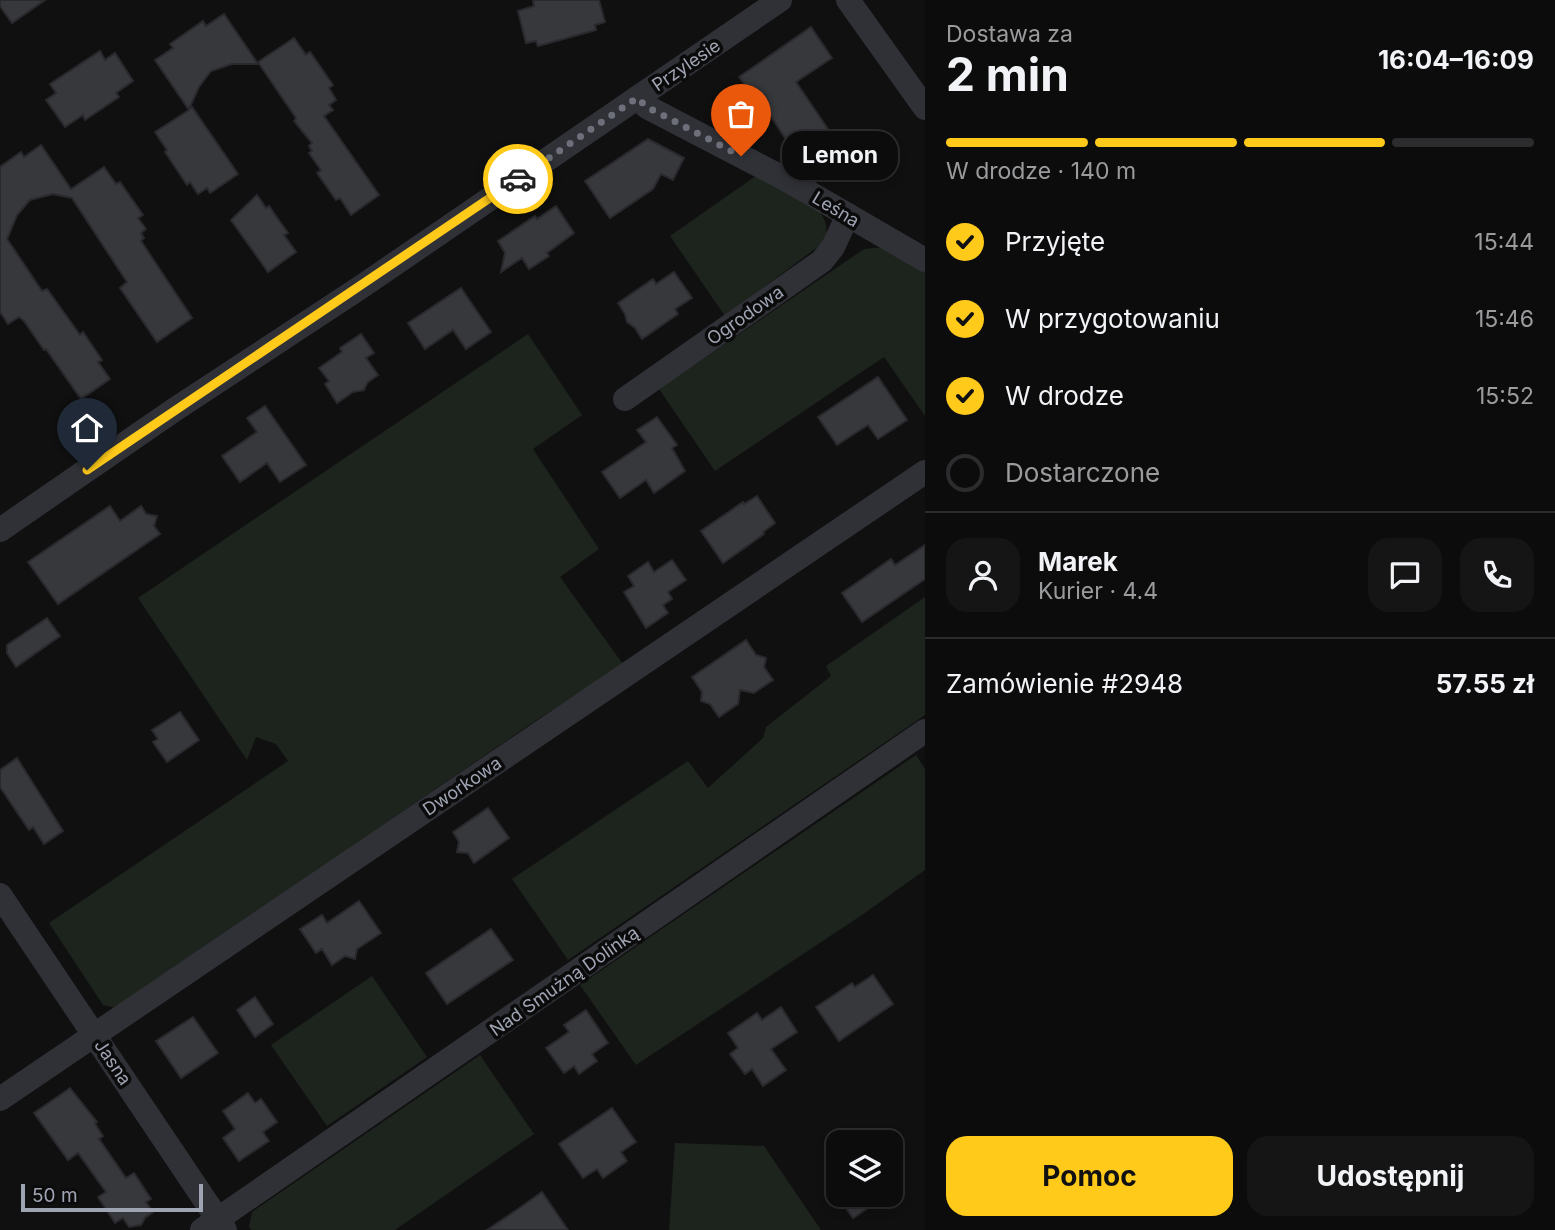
<!DOCTYPE html>
<html lang="pl">
<head>
<meta charset="utf-8">
<style>
	:root { --surface:#0c0c0d; --page:#151516; --text:#f1f3f6; --muted:#9a9b9d; --line:#2c2c2e; --accent:#ffca1a }
	body { margin:0; font-family:Inter,sans-serif; background:var(--page); color:var(--text); height:100vh; display:flex; flex-direction:column; font-size:26px; white-space:nowrap }
	* { box-sizing:border-box; margin:0 }
	p { font-size:23px; color:var(--muted) }
	.icon { flex:none; width:38px; height:38px; fill:none; stroke:currentColor; stroke-width:2; stroke-linecap:round; stroke-linejoin:round }
	.map { position:relative; flex:1; overflow:hidden }
	.panel { display:flex; flex-direction:column; background:var(--surface); width:630px }
	.panel>* { flex:none }
	.controls { position:absolute; left:826px; top:1130px; display:grid; gap:14px }
	.controls a { display:grid; place-items:center; width:77px; height:77px; border-radius:14px; background:var(--surface); box-shadow:0 4px 10px #0003,0 0 0 2px var(--line); font-size:35px }
	.scale { position:absolute; left:21px; bottom:18px; width:182px; box-sizing:border-box; padding-left:7px; border:4px solid #9fa4b3; border-top:0; font-size:19px; line-height:24px; white-space:nowrap; color:#9fa4b3; -webkit-text-stroke:5px #0b0b0c; paint-order:stroke }
	.pin { position:absolute; display:grid; place-items:center; width:60px; height:60px; color:#fff; margin:-72px -30px; border-radius:50% 50% 50% 0; rotate:-45deg; box-shadow:0 0 7px #0007 }
	.pin .icon { rotate:45deg }
	.courier { position:absolute; display:grid; place-items:center; width:70px; height:70px; margin:-35px; border:5px solid #ffca1a; border-radius:50%; background:#fff; color:#222; box-shadow:0 2px 9px #0007 }
	.bubble { position:absolute; height:49px; border-radius:21px; background:var(--surface); box-shadow:0 4px 10px #0003,0 0 0 2px var(--line); font-size:23px; font-weight:700; line-height:49px; text-align:center }
	.head em { font-style:normal; font-weight:700 }
	.head div { display:flex; flex-direction:column-reverse }
	.head { display:flex; align-items:center; justify-content:space-between; height:119px; padding:0 21px }
	h1 { font-size:46px; font-weight:700; line-height:52px }
	.bar { display:grid; grid-template-columns:repeat(4,1fr); gap:10px 7px; align-content:center; height:84px; padding:0 21px }
	.bar i { height:9px; border-radius:5px; background:var(--line) }
	.bar .on { background:var(--accent) }
	.bar p { grid-column:span 4 }
	.line { display:flex; align-items:center; gap:18px; padding:0 21px; border-top:2px solid var(--line) }
	.line div { flex:1 }
	.round { display:grid; place-items:center; flex:none; width:74px; height:74px; border-radius:21px; background:var(--page) }
	ol { padding:0 21px; list-style:none }
	li { display:flex; align-items:center; gap:21px; height:77px }
	li p { margin-inline-start:auto }
	li .icon { padding:7px; border-radius:50%; background:var(--accent); color:#111; stroke-width:4 }
	li:last-child { color:var(--muted) }
	li i { width:38px; height:38px; border:4px solid var(--line); border-radius:50% }
	.cta { display:flex; gap:14px; margin-top:auto; padding:14px 21px }
	.cta a { flex:1; height:80px; border-radius:21px; background:var(--accent); color:#111; font-size:28px; font-weight:700; line-height:80px; text-align:center }
	.cta a+a { background:var(--page); color:var(--text) }
	main { display:flex; flex:1; min-height:0 }
	.map>svg:first-child { display:block }
</style>
</head>
<body>
<main>
<div class="map">
<svg width="925" height="1230" viewBox="0 0 925 1230">
	<rect width="100%" height="100%" fill="#101011"/>
	<!-- green -->
	<g fill="#1c241d">
		<path d="M760,173L818,210C827,221 829,230 823,243L725,316L670,236Z"/>
		<path d="M886,247L925,269V416L884,357L715,471L659,389L864,249Z"/>
		<path d="M528,334L582,415L533,449L599,549L560,577L623,664L529,725L116,1008L103,1005L49,923L288,761L276,744L256,737L247,760L138,598Z"/>
		<path d="M925,597V715L568,960L512,879L688,761L708,788L763,738L766,727L831,676L826,666Z"/>
		<path d="M916,755L925,769V870L862,915L636,1065L580,985Z"/>
		<path d="M372,976L427,1057L327,1126L271,1045Z"/>
		<path d="M480,1055L534,1134L395,1230H251L249,1227L252,1212Z"/>
		<path d="M675,1143L764,1146L821,1230H669Z"/>
	</g>
	<!-- building -->
	<g fill="#37383c" stroke="#2a292d" stroke-width="2">
		<path d="M0,0H45L12,23L0,6Z"/>
		<path d="M533,0H599L605,22L595,25L596,30L538,46L536,41L526,43L518,11L534,6Z"/>
		<path d="M224,14L258,64H232L211,71L199,87L189,109L192,107L238,174L210,193L207,188L198,194L190,182L187,185L165,152L167,150L155,132L189,110L155,60L173,48L170,44L203,21L206,26Z"/>
		<path d="M811,27L832,58L796,82L832,135L806,152L787,141L763,104L760,107L739,77Z"/>
		<path d="M294,38L306,55L310,52L333,85L329,88L336,100L329,105L333,110L324,116L379,195L351,215L340,198L336,200L317,173L321,170L309,153L312,151L309,146L312,143L294,121L296,118L258,62Z"/>
		<path d="M100,51L105,60L115,53L133,81L116,93L119,97L85,120L83,115L65,127L46,100L56,93L50,84Z"/>
		<path d="M648,139L684,158L673,180L661,174L653,189L610,218L585,181Z"/>
		<path d="M41,145L71,189L104,167L116,184L120,182L143,215L138,218L146,229L141,233L144,238L141,241L192,318L157,342L120,288L127,282L72,198L53,194L30,200L17,215L7,239L42,291L47,289L80,335L83,332L102,360L98,362L110,379L81,399L46,349L44,350L24,321L19,317L8,324L0,312V167L21,152L24,157Z"/>
		<path d="M257,195L266,208L269,206L278,219L288,233L284,235L296,252L268,272L231,220Z"/>
		<path d="M556,206L574,233L547,253L549,256L529,269L522,258L501,272L505,253L498,241L535,216L537,219Z"/>
		<path d="M674,272L692,298L675,309L678,314L642,339L635,328L627,322L625,314L618,303L653,279L656,284Z"/>
		<path d="M461,288L491,332L466,349L453,330L425,349L408,323Z"/>
		<path d="M361,334L374,353L366,358L378,375L367,383L364,390L353,392L337,403L325,384L329,381L319,368L342,352L340,348Z"/>
		<path d="M878,377L907,420L878,439L868,425L837,445L818,417Z"/>
		<path d="M265,406L306,465L280,482L267,463L240,482L222,456L257,432L247,418Z"/>
		<path d="M657,417L677,445L672,448L685,471L654,493L646,480L620,498L602,472L646,442L637,430Z"/>
		<path d="M757,496L775,523L763,532L764,534L723,563L701,531L743,502L744,504Z"/>
		<path d="M110,506L120,521L141,506L146,514L157,516L154,526L160,534L58,604L28,562Z"/>
		<path d="M925,545V579L862,622L842,593L891,559L895,565Z"/>
		<path d="M672,560L686,580L668,592L672,599L663,605L668,613L646,628L624,592L634,586L628,576L648,562L654,572Z"/>
		<path d="M47,618L60,636L16,667L7,653V645Z"/>
		<path d="M746,640L756,655L766,658L764,667L773,680L754,693L740,690L738,704L719,717L710,704L701,701L702,692L692,677Z"/>
		<path d="M180,712L199,740L167,762L153,742L158,739L152,730Z"/>
		<path d="M17,758L63,831L44,844L33,827L29,830L0,787V770Z"/>
		<path d="M488,808L509,838L474,863L468,853L457,852L459,842L453,832Z"/>
		<path d="M359,901L381,933L357,949L355,959L345,956L332,965L322,949L316,953L300,929L322,915L327,923Z"/>
		<path d="M491,929L513,960L447,1004L426,973Z"/>
		<path d="M873,975L893,1004L839,1041L816,1007L852,983L855,987Z"/>
		<path d="M255,997L273,1024L255,1037L237,1010Z"/>
		<path d="M781,1007L797,1032L771,1049L786,1070L763,1086L752,1069L745,1074L730,1054L738,1048L728,1033L757,1013L762,1020Z"/>
		<path d="M586,1010L608,1043L592,1054L597,1061L579,1074L574,1066L564,1073L546,1048L569,1032L564,1025Z"/>
		<path d="M193,1017L218,1053L181,1078L156,1041Z"/>
		<path d="M70,1088L97,1122L95,1124L103,1136L99,1139L126,1178L134,1173L151,1199L146,1202L153,1212L145,1218L141,1225L129,1227L123,1218L115,1223L98,1197L106,1192L78,1153L68,1160L34,1113Z"/>
		<path d="M248,1093L255,1103L261,1099L277,1122L263,1132L269,1141L239,1161L223,1138L235,1129L223,1111Z"/>
		<path d="M612,1108L636,1142L621,1152L627,1161L603,1178L597,1169L583,1178L559,1144Z"/>
		<path d="M542,1192L568,1230H487L518,1209Z"/>
		<path d="M837,1195H887L853,1218Z"/>
	</g>
	<g fill="none" stroke-linecap="round" stroke-linejoin="round">
		<!-- street -->
		<g stroke="#303137" stroke-width="24">
			<path d="M848,0L925,108"/>
			<path d="M637,98L647,107L789,181L925,260"/>
			<path d="M625,399L822,261L833,247L848,215"/>
			<path d="M0,530L174,410L361,287L780,0"/>
			<path d="M0,895L225,1230"/>
			<path d="M0,1099L925,472"/>
			<path d="M202,1230L925,731"/>
		</g>
	</g>
	<g fill="none" stroke-linecap="round" stroke-linejoin="round">
		<!-- done -->
		<path stroke="#6d707a" stroke-width="7" stroke-dasharray="0 12.6" d="M518,179L637,98L647,107L741,156"/>
		<!-- route -->
		<path stroke="#ffca1a" stroke-width="9" d="M87,470L518,179"/>
	</g>
	<g text-anchor="middle" dominant-baseline="central" stroke-width="7" stroke-linejoin="round" paint-order="stroke">
		<!-- street labels -->
		<g font-size="18" fill="#9fa4b3" stroke="#0b0b0c">
			<text transform="translate(686 65) rotate(-34)">Przylesie</text>
			<text transform="translate(836 209) rotate(31)">Leśna</text>
			<text transform="translate(745 315) rotate(-35)">Ogrodowa</text>
			<text transform="translate(462 786) rotate(-34)">Dworkowa</text>
			<text transform="translate(564 981) rotate(-35)">Nad Smużną Dolinką</text>
			<text transform="translate(113 1062) rotate(56)">Jasna</text>
		</g>
	</g>
</svg>
<div class="controls">
<a><svg class="icon" aria-label="layers" viewBox="0 0 24 24"><path d="M12 4l9 5-9 5-9-5zM3 14l9 5 9-5"/></svg></a>
</div>
<div class="scale">50 m</div>
<div class="pin" style="left:741px;top:156px;background:#ea580c"><svg class="icon" aria-label="bag" viewBox="0 0 24 24"><path d="M5 8h14l-1 12H6zM9 8a3 3 0 0 1 6 0"/></svg></div>
<div class="pin" style="left:87px;top:470px;background:#1f2937"><svg class="icon" aria-label="home" viewBox="0 0 24 24"><path d="M3 11l9-7 9 7M6 9v11h12V9"/></svg></div>
<div class="courier" style="left:518px;top:179px"><svg class="icon" aria-label="car" viewBox="0 0 24 24"><path d="M5 17H2v-5l4-1 3-4h7l3 4 3 1v5h-3M9 17h6M6 11h13"/><circle cx="7" cy="17" r="2"/><circle cx="17" cy="17" r="2"/></svg></div>
<div class="bubble" style="left:782px;top:131px;width:116px">Lemon</div>
</div>
<section class="panel">
<div class="head"><div><h1>2 min</h1><p>Dostawa za</p></div><em>16:04–16:09</em></div>
<div class="bar"><i class="on"></i><i class="on"></i><i class="on"></i><i></i><p>W drodze · 140 m</p></div>
<ol>
<li><svg class="icon" aria-label="check" viewBox="0 0 24 24"><path d="M5 12l5 5 9-10"/></svg>Przyjęte<p>15:44</p></li>
<li><svg class="icon" aria-label="check" viewBox="0 0 24 24"><path d="M5 12l5 5 9-10"/></svg>W przygotowaniu<p>15:46</p></li>
<li><svg class="icon" aria-label="check" viewBox="0 0 24 24"><path d="M5 12l5 5 9-10"/></svg>W drodze<p>15:52</p></li>
<li><i></i>Dostarczone</li>
</ol>
<div class="line" style="height:126px"><a class="round"><svg class="icon" aria-label="person" viewBox="0 0 24 24"><circle cx="12" cy="8" r="4"/><path d="M4 21q1-7 8-7t8 7"/></svg></a><div><b>Marek</b><p>Kurier · 4.4</p></div><a class="round"><svg class="icon" aria-label="chat" viewBox="0 0 24 24"><path d="M4 5h16v11H9l-5 4z"/></svg></a><a class="round"><svg class="icon" aria-label="phone" viewBox="0 0 24 24"><path d="M5 4h4l2 5-3 2q2 4 5 5l2-3 5 2v4C11 20 4 13 5 4z"/></svg></a></div>
<div class="line" style="height:91px"><div>Zamówienie #2948</div><b>57.55 zł</b></div>
<div class="cta"><a>Pomoc</a><a>Udostępnij</a></div>
</section>
</main>
</body>
</html>
